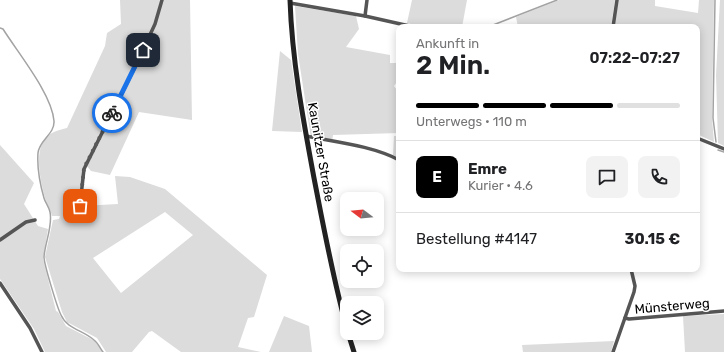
<!DOCTYPE html>
<html lang="de">
<head>
<meta charset="utf-8">
<style>
	:root { --surface:#fff; --page:#f2f2f2; --text:#202124; --muted:#757577; --line:#e0e0e0; --accent:#000 }
	body { margin:0; font-family:Rubik,sans-serif; background:var(--page); color:var(--text); height:100vh; display:flex; flex-direction:column; font-size:15px; white-space:nowrap }
	* { box-sizing:border-box; margin:0 }
	p { font-size:13px; color:var(--muted) }
	.icon { flex:none; width:22px; height:22px; fill:none; stroke:currentColor; stroke-width:2; stroke-linecap:round; stroke-linejoin:round }
	.map { position:relative; flex:1; overflow:hidden }
	.side { position:absolute; left:396px; top:24px; width:304px; height:248px; display:flex; flex-direction:column; background:var(--surface); border-radius:8px; box-shadow:0 2px 10px #0003 }
	.side>* { flex:none }
	.needle { width:26px; rotate:286deg }
	.fabs { position:absolute; left:340px; top:192px; display:grid; gap:8px }
	.fabs a { display:grid; place-items:center; width:44px; height:44px; border-radius:8px; background:var(--surface); box-shadow:0 2px 10px #0003; font-size:20px }
	.pin { position:absolute; display:grid; place-items:center; width:34px; height:34px; color:#fff; margin:-17px; border-radius:8px; box-shadow:0 2px 6px #0006 }
	.courier { position:absolute; display:grid; place-items:center; width:40px; height:40px; margin:-20px; border:3px solid #1a73e8; border-radius:50%; background:#fff; color:#222; box-shadow:0 1px 5px #0007 }
	.summary em { font-style:normal; font-weight:600 }
	.summary div { display:flex; flex-direction:column-reverse }
	.summary { display:flex; align-items:center; justify-content:space-between; height:68px; padding:0 20px }
	h1 { font-size:26px; font-weight:600; line-height:30px }
	.bar { display:grid; grid-template-columns:repeat(4,1fr); gap:6px 4px; align-content:center; height:48px; padding:0 20px }
	.bar i { height:5px; border-radius:3px; background:var(--line) }
	.bar .on { background:var(--accent) }
	.bar p { grid-column:span 4 }
	.line { display:flex; align-items:center; gap:10px; padding:0 20px; border-top:1px solid var(--line) }
	.line div { flex:1 }
	.round { display:grid; place-items:center; flex:none; width:42px; height:42px; border-radius:8px; background:var(--page) }
	.map>svg:first-child { display:block }
</style>
</head>
<body>
<div class="map">
<svg width="724" height="352" viewBox="0 0 724 352">
	<rect width="100%" height="100%" fill="#fff"/>
	<!-- green -->
	<g fill="#dcdcdc" fill-rule="evenodd">
		<path d="M120,0H190L192,120L139,112L110,175L91,171L85,164L83,168L78,205L75,208L82,206L118,204L115,176L130,177L165,189L267,275L254,317L248,318L238,347L261,352H181L152,331L149,332L132,352H106L97,338L67,322L62,312L45,257L53,220L59,219L60,216H52C50,209 47,204 45,198C40,179 31,141 54,132C58,130 63,129 67,128L105,46L107,33L121,24ZM165,212L193,235L121,293L93,258Z"/>
		<path d="M412,0H467L462,27H423L407,23Z"/>
		<path d="M559,0H615L611,27H518L516,17Z"/>
		<path d="M618,0H655V6L698,13L699,0H714L712,118L714,142L697,134V27H613Z"/>
		<path d="M720,0H724V146L718,143L716,75Z"/>
		<path d="M295,6L356,16L359,29L346,47L390,55V63H399V79L394,86L399,93V133L333,135L332,142L311,138L298,54Z"/>
		<path d="M280,51L291,60L302,132L272,131Z"/>
		<path d="M394,136H399V158L393,155Z"/>
		<path d="M0,145L34,183L24,204L38,226L48,229L43,259L56,311L58,312L66,326L95,341L103,352H45L34,329L0,279Z"/>
		<path d="M724,314V352H685L683,316Z"/>
		<path d="M284,316L309,326L312,352H269Z"/>
		<path d="M614,341L611,352H523L522,345Z"/>
	</g>
	<g fill="none" stroke-linecap="round" stroke-linejoin="round">
		<!-- stream -->
		<g stroke="#a3a3a3" stroke-width="1.5">
			<path d="M715,0L713,118L716,142"/>
			<path d="M488,27L557,0"/>
			<path d="M0,28L3,29C18,53 52,94 54,121C55,134 39,140 38,153C37,167 40,184 44,198C45,202 49,207 50,212C53,226 45,242 44,257C44,264 57,307 61,315C67,329 83,330 94,340C98,343 100,348 103,352"/>
			<path d="M718,150L724,152"/>
		</g>
		<!-- street -->
		<g stroke="#555" stroke-width="3.5">
			<path d="M290,3L365,16L414,27"/>
			<path d="M365,16L367,0"/>
			<path d="M613,27L617,0"/>
			<path d="M306,136C336,142 373,146 399,160"/>
			<path d="M697,138L724,149"/>
			<path d="M80,205L84,169L135,67L155,24L162,0"/>
			<path d="M0,240L26,222L35,220"/>
			<path d="M0,283L30,328L42,352"/>
			<path d="M625,318L629,319L724,311"/>
			<path d="M613,352L634,292L635,286L631,269"/>
		</g>
		<!-- secondary -->
		<g stroke="#222" stroke-width="5">
			<path d="M290,0C292,60 303,119 314,178C324,229 333,279 347,329"/>
			<path d="M348,333L354,352"/>
		</g>
	</g>
	<g fill="none" stroke-linecap="round" stroke-linejoin="round">
		<!-- done -->
		<path stroke="#595959" stroke-width="4" stroke-dasharray="0 7.2" d="M80,206L84,168L112,113"/>
		<!-- route -->
		<path stroke="#1a73e8" stroke-width="5" d="M112,113L143,50"/>
	</g>
	<g text-anchor="middle" dominant-baseline="central" stroke-width="3" stroke-linejoin="round" paint-order="stroke">
		<!-- street labels -->
		<g font-size="13" fill="#000" stroke="#fff">
			<text transform="translate(321 152) rotate(80)">Kaunitzer Straße</text>
			<text transform="translate(672 306) rotate(-5)">Münsterweg</text>
		</g>
	</g>
</svg>
<div class="fabs">
<a><svg class="needle" viewBox="-14 -14 28 28"><path d="M0-13l5 13h-10z" fill="#e53935"/><path d="M0 13l5-13h-10z" fill="#757577"/></svg></a>
<a><svg class="icon" aria-label="locate" viewBox="0 0 24 24"><circle cx="12" cy="12" r="6"/><path d="M12 2v4M12 18v4M2 12h4M18 12h4"/></svg></a>
<a><svg class="icon" aria-label="layers" viewBox="0 0 24 24"><path d="M12 4l9 5-9 5-9-5zM3 14l9 5 9-5"/></svg></a>
</div>
<div class="pin" style="left:80px;top:206px;background:#ea580c"><svg class="icon" aria-label="bag" viewBox="0 0 24 24"><path d="M5 8h14l-1 12H6zM9 8a3 3 0 0 1 6 0"/></svg></div>
<div class="pin" style="left:143px;top:50px;background:#1f2937"><svg class="icon" aria-label="home" viewBox="0 0 24 24"><path d="M3 11l9-7 9 7M6 9v11h12V9"/></svg></div>
<div class="courier" style="left:112px;top:113px"><svg class="icon" aria-label="bike" viewBox="0 0 24 24"><circle cx="6" cy="16" r="4"/><circle cx="18" cy="16" r="4"/><path d="M6 16l4-8h5l3 8M10 8l3 8H6M13 5h3"/></svg></div>
<section class="side">
<div class="summary"><div><h1>2 Min.</h1><p>Ankunft in</p></div><em>07:22–07:27</em></div>
<div class="bar"><i class="on"></i><i class="on"></i><i class="on"></i><i></i><p>Unterwegs · 110 m</p></div>
<div class="line" style="height:72px"><b class="round" style="background:var(--accent);color:#fff">E</b><div><b>Emre</b><p>Kurier · 4.6</p></div><a class="round"><svg class="icon" aria-label="chat" viewBox="0 0 24 24"><path d="M4 5h16v11H9l-5 4z"/></svg></a><a class="round"><svg class="icon" aria-label="phone" viewBox="0 0 24 24"><path d="M5 4h4l2 5-3 2q2 4 5 5l2-3 5 2v4C11 20 4 13 5 4z"/></svg></a></div>
<div class="line" style="height:52px"><div>Bestellung #4147</div><b>30.15 €</b></div>
</section>
</div>
</body>
</html>
